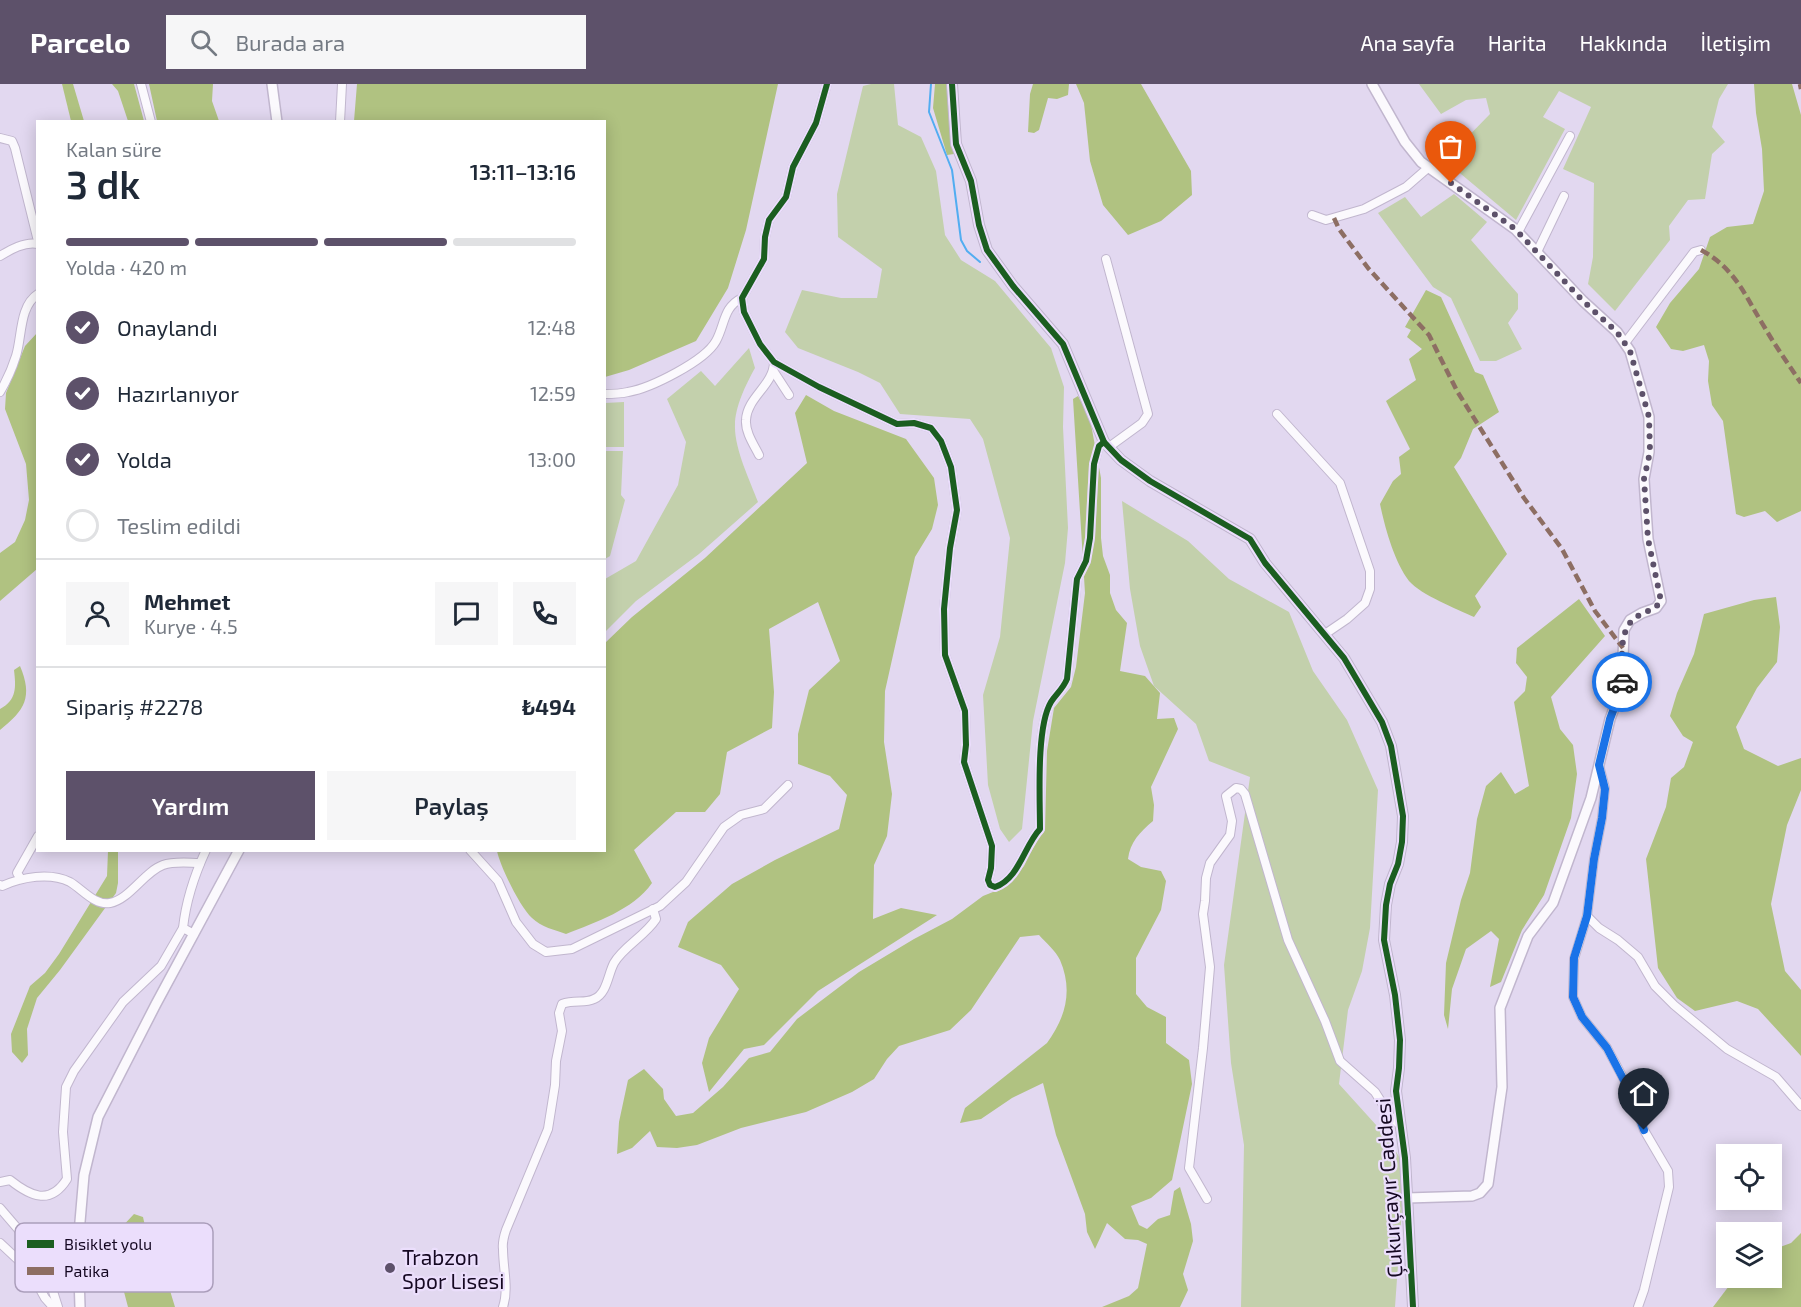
<!DOCTYPE html>
<html lang="tr">
<head>
<meta charset="utf-8">
<style>
	:root { --surface:#fff; --page:#f6f6f7; --text:#1f2937; --muted:#747a83; --line:#e0e1e3; --accent:#5d516a }
	body { margin:0; font-family:"Exo 2",sans-serif; background:var(--page); color:var(--text); height:100vh; display:flex; flex-direction:column; font-size:22px; white-space:nowrap }
	* { box-sizing:border-box; margin:0 }
	p { font-size:20px; color:var(--muted) }
	.icon { flex:none; width:33px; height:33px; fill:none; stroke:currentColor; stroke-width:2; stroke-linecap:round; stroke-linejoin:round }
	.map { position:relative; flex:1; overflow:hidden }
	.sheet { position:absolute; left:36px; top:36px; width:570px; height:732px; display:flex; flex-direction:column; background:var(--surface); border-radius:0px; box-shadow:0 3px 15px #0003 }
	.sheet>* { flex:none }
	.controls { position:absolute; left:1716px; top:1060px; display:grid; gap:12px }
	.controls a { display:grid; place-items:center; width:66px; height:66px; border-radius:0px; background:var(--surface); box-shadow:0 3px 15px #0003; font-size:30px }
	.pin { position:absolute; display:grid; place-items:center; width:51px; height:51px; color:#fff; margin:-62px -26px; border-radius:50% 50% 50% 0; rotate:-45deg; box-shadow:0 0 6px #0007 }
	.pin .icon { rotate:45deg }
	.courier { position:absolute; display:grid; place-items:center; width:60px; height:60px; margin:-30px; border:4px solid #1a73e8; border-radius:50%; background:#fff; color:#222; box-shadow:0 2px 8px #0007 }
	.head em { font-style:normal; font-weight:600 }
	.head div { display:flex; flex-direction:column-reverse }
	.head { display:flex; align-items:center; justify-content:space-between; height:102px; padding:0 30px }
	h1 { font-size:39px; font-weight:600; line-height:45px }
	.bar { display:grid; grid-template-columns:repeat(4,1fr); gap:9px 6px; align-content:center; height:72px; padding:0 30px }
	.bar i { height:8px; border-radius:4px; background:var(--line) }
	.bar .current { background:var(--accent) }
	.bar p { grid-column:span 4 }
	.line { display:flex; align-items:center; gap:15px; padding:0 30px; border-top:2px solid var(--line) }
	.line div { flex:1 }
	.round { display:grid; place-items:center; flex:none; width:63px; height:63px; border-radius:0px; background:var(--page) }
	ol { padding:0 30px; list-style:none }
	li { display:flex; align-items:center; gap:18px; height:66px }
	li p { margin-inline-start:auto }
	li .icon { padding:6px; border-radius:50%; background:var(--accent); color:#fff; stroke-width:4 }
	li:last-child { color:var(--muted) }
	li i { width:33px; height:33px; border:3px solid var(--line); border-radius:50% }
	.cta { display:flex; gap:12px; margin-top:auto; padding:12px 30px }
	.cta a { flex:1; height:69px; border-radius:0px; background:var(--accent); color:#fff; font-size:24px; font-weight:600; line-height:69px; text-align:center }
	.cta a+a { background:var(--page); color:var(--text) }
	header { display:flex; align-items:center; gap:36px; box-sizing:border-box; height:84px; padding:0 30px; background:var(--accent); color:#fff }
	header strong { font-size:28px }
	nav { display:flex; gap:33px; margin-inline-start:auto; font-size:21px }
	.search { width:420px; height:54px; background:var(--page); display:flex; align-items:center; gap:15px; box-sizing:border-box; padding:0 21px; border-radius:0px; color:var(--muted); font-size:22px }
	.map>svg:first-child { display:block }
</style>
</head>
<body>
<header>
<strong>Parcelo</strong>
<div class="search"><svg class="icon" aria-label="search" viewBox="0 0 24 24"><circle cx="10" cy="10" r="6"/><path d="M15 15l6 6"/></svg>Burada ara</div>
<nav><a>Ana sayfa</a><a>Harita</a><a>Hakkında</a><a>İletişim</a></nav>
</header>
<div class="map">
<svg width="1801" height="1223" viewBox="0 0 1801 1223">
	<rect width="100%" height="100%" fill="#e2d8f0"/>
	<!-- green -->
	<g fill="#c3d0ac">
		<path d="M871,0H894L898,41L921,53L936,87L945,151L961,176L995,197L1051,264L1064,303L1063,343L1068,444L1065,479L1033,637L1022,745L1009,758L1000,745L988,701L983,611L1000,553L1010,454L983,355L970,335L900,330L880,299L858,288L798,264L785,248L802,206L841,214H877L882,185L838,153L837,110L863,2Z"/>
		<path d="M1419,0H1728L1719,15L1712,43L1725,58L1712,70L1705,115L1688,116L1669,142L1670,156L1615,227L1588,200L1593,173L1594,99L1563,85L1591,23L1559,7L1543,33L1565,45L1516,136L1449,80L1447,74L1490,30L1486,14L1466,16L1441,30Z"/>
		<path d="M1454,110L1487,138L1471,156L1518,210V225L1508,239L1522,265L1496,277H1480L1451,214L1433,203L1378,129L1405,113L1421,133Z"/>
		<path d="M749,264L755,284C746,300 735,323 735,341C734,364 750,397 758,418L699,470L636,517L605,548V495L636,477L678,401L686,358L667,315L701,287L715,302Z"/>
		<path d="M624,318V363H605V319Z"/>
		<path d="M605,367H623L621,411L625,416L610,472L605,475Z"/>
		<path d="M1122,417L1188,457L1229,495L1289,528L1313,587L1347,636L1378,706L1370,844L1362,887L1348,926L1339,1000L1386,1052L1405,1082L1395,1223H1241L1244,1061L1231,979L1224,881L1250,693L1209,677L1196,640L1154,602L1140,562L1130,505Z"/>
	</g>
	<!-- forest -->
	<g fill="#b0c281">
		<path d="M62,0H73L84,37H71Z"/>
		<path d="M112,0H134L144,37H128L118,7Z"/>
		<path d="M149,0H213L212,17L219,37H157Z"/>
		<path d="M357,0H778L746,146L728,204L696,257L629,286L605,293L604,38L354,37Z"/>
		<path d="M935,0H949V22L954,70L947,71L933,24Z"/>
		<path d="M1033,0H1069L1068,11L1057,15L1048,14L1039,46L1034,49L1028,48L1030,10Z"/>
		<path d="M1076,0H1141L1191,87L1192,111L1161,137L1128,151L1103,121L1090,77L1084,19Z"/>
		<path d="M1754,0H1792L1801,31V427L1777,438L1765,427L1744,433L1736,430L1723,337L1712,321L1708,297L1709,277L1704,261L1683,267L1671,265L1656,243L1670,219L1699,185L1710,153L1727,143L1753,140L1764,107L1762,65L1756,29Z"/>
		<path d="M1426,206L1441,213L1475,288L1483,291L1499,328L1473,345L1461,374L1454,383L1507,470L1475,512L1481,523L1474,533C1457,525 1421,511 1409,497C1394,477 1385,444 1380,420L1393,397L1401,390L1399,373L1410,365L1386,317L1416,296L1409,275L1422,265L1407,253L1411,246L1405,243Z"/>
		<path d="M37,249V485L0,517V469L15,458L25,436L29,416L26,380L5,325L6,309L25,262Z"/>
		<path d="M806,311L834,327L906,355L934,394L938,421L932,445L915,473L885,607L884,658L892,710L887,752L874,781L873,835L901,824L937,831L818,907L764,961L744,965L709,1008L702,979L709,954L739,905L721,881L678,863L688,838L732,800L775,776L839,745L847,711L830,692L798,680V650L809,606L840,577L818,518L769,545L774,608L772,644L727,668L720,710L705,728H676L634,766L652,799C633,826 596,838 566,850C555,846 541,843 532,834C520,823 500,782 497,767L604,766L605,559L632,533L705,474L807,379L795,329Z"/>
		<path d="M1078,312L1090,335L1101,394V454L1103,472L1110,491V509L1116,526L1127,539L1120,587L1145,592L1160,609L1157,635L1174,634L1178,645L1151,703L1154,721L1153,737C1140,748 1130,758 1128,775L1141,783L1161,787L1166,797L1161,826L1136,874V910L1147,923L1166,933V959L1189,976L1192,1000L1172,1096L1151,1114L1131,1122L1139,1141L1147,1145L1158,1135L1170,1131L1174,1107L1180,1103L1191,1140L1193,1157L1183,1190L1188,1206L1180,1223H1102L1129,1212L1138,1204L1147,1160L1138,1156L1125,1155L1107,1139L1095,1165L1087,1148L1085,1130L1056,1051L1043,999L1012,1014L981,1035L960,1039L965,1024L1047,959C1066,933 1073,906 1060,876C1056,867 1045,858 1039,851L1020,853L971,926L950,946L899,962L887,975L874,995L852,1008L806,1028L741,1044L697,1061L677,1064L657,1063L650,1047L632,1064L617,1070L619,1038L628,996L644,985L663,1005L664,1015L676,1032L693,1029L723,1003L749,974L770,968L797,935L859,888L914,855L952,835L983,812L1003,804L1024,782L1037,755L1045,746L1047,667L1054,624L1071,603L1076,583L1085,509L1073,315Z"/>
		<path d="M1776,513L1780,543L1777,578L1757,604L1736,643L1744,665L1778,682L1801,674V706L1787,741L1771,820L1785,887L1801,906V972L1758,925L1737,917L1695,927L1677,914L1658,884L1646,775L1666,723L1671,694L1684,683L1693,658L1683,652L1670,632L1677,609L1694,570L1704,530L1754,516Z"/>
		<path d="M1579,515L1605,552L1551,613L1560,645L1573,661L1577,690L1571,734L1544,811L1522,846L1501,898L1490,903L1499,855L1491,847L1466,865L1452,905L1448,945L1444,931L1446,879L1461,816L1470,789L1477,735L1486,702L1501,688L1515,710L1529,702L1514,618L1525,607L1527,593L1516,579L1517,564Z"/>
		<path d="M20,582C33,613 25,626 0,646V625C17,616 16,603 14,586Z"/>
		<path d="M108,767H118V799L116,809L60,886L37,914L27,945L28,971L22,979L12,968L11,950L30,902L45,889L59,870L107,792Z"/>
		<path d="M134,1130L143,1133L151,1169L164,1187L175,1223H128L114,1170L118,1147Z"/>
		<path d="M1801,1149V1223H1713L1735,1194H1772V1166L1791,1159Z"/>
	</g>
	<g fill="none" stroke-linecap="round" stroke-linejoin="round">
		<!-- stream -->
		<path stroke="#52adf1" stroke-width="2" d="M931,0L929,28L952,86L961,156L967,167L980,178"/>
		<defs>
			<g id="minor">
				<path d="M141,0L151,38"/>
				<path d="M827,0L816,39L793,83L786,113L769,136L765,153L764,175L742,214L744,228L760,260L774,278L819,303L897,340L914,339L931,344L941,357L951,383L957,426L950,464L944,525L945,571L965,627L966,661L964,678L992,762L991,784L988,796L990,801L995,803C1019,795 1024,762 1040,745C1040,715 1036,643 1051,618C1056,610 1063,605 1067,595L1077,495L1086,477L1090,454L1094,380L1099,362L1104,358"/>
				<path d="M340,38L342,0"/>
				<path d="M0,54L12,57L15,64L38,157"/>
				<path d="M1312,131L1326,136L1364,125L1406,103L1429,83"/>
				<path d="M1518,148L1570,52"/>
				<path d="M1537,168L1564,112"/>
				<path d="M0,172C10,166 25,157 38,160"/>
				<path d="M1106,175L1148,330L1142,339L1109,363"/>
				<path d="M1625,259L1694,168L1701,166"/>
				<path d="M774,288L789,311"/>
				<path d="M0,308C7,296 12,285 16,272C22,254 19,222 38,210"/>
				<path d="M604,310C612,310 620,310 628,308C651,304 705,277 716,257C725,241 723,223 742,214"/>
				<path d="M1277,330L1340,399L1370,487V505L1365,519L1347,535L1325,550"/>
				<path d="M759,371C754,361 745,348 746,336C747,313 774,301 774,278"/>
				<path d="M1599,681L1605,704L1602,734L1594,775L1587,832L1574,875L1573,913L1582,933L1607,964L1628,1003L1644,1046L1668,1087L1669,1103L1644,1206L1638,1223"/>
				<path d="M470,766L498,797L516,838L533,860L546,868L572,865L660,822L686,798L724,743L741,731L764,725L788,701"/>
				<path d="M21,795L17,789L38,752"/>
				<path d="M0,801L2,802C22,793 50,788 70,798C82,805 95,822 110,819C130,815 144,788 163,781C174,777 189,779 200,779"/>
				<path d="M1587,832L1599,844L1618,856L1638,873L1655,902L1674,921L1727,965L1776,993L1801,1022"/>
				<path d="M194,850L183,844C186,816 194,792 206,766"/>
				<path d="M0,1098L10,1096C30,1112 50,1122 67,1095L63,1048L66,1003L74,987L123,918L161,882L183,844"/>
				<path d="M1207,1115L1189,1084L1203,964L1210,883L1203,830L1205,817L1206,794L1210,779L1230,751L1232,737L1226,712L1236,704L1241,705L1245,710L1288,856L1325,937L1340,977L1375,1008L1392,1035L1399,1040"/>
				<path d="M0,1124L42,1173L58,1223"/>
				<path d="M0,1159L30,1187L45,1214L53,1223"/>
				<path d="M503,1223C509,1205 503,1184 503,1165C502,1158 504,1152 506,1146L548,1045L555,1001L556,977L562,947L559,929L562,920C575,915 584,920 594,915C607,910 608,890 614,879C623,863 645,852 656,835L653,825"/>
			</g>
			<g id="tertiary">
				<path d="M272,0L277,38"/>
				<path d="M952,0L956,60L971,97L979,141L987,166L1013,202L1063,260L1104,358L1121,376L1150,397L1250,455L1265,479L1344,574L1382,638L1391,662L1403,732L1402,758L1398,780L1390,800L1386,821L1384,856L1395,911L1400,956L1399,984L1396,1007L1405,1074L1413,1223"/>
				<path d="M1372,0L1405,58L1421,78L1515,145L1583,217L1617,248L1630,267L1649,333V368L1644,395L1648,455L1661,517L1656,524L1642,529L1630,536L1624,546L1622,603L1610,635L1591,714L1553,819L1528,852L1500,924L1502,1003L1488,1100L1480,1109L1472,1112L1407,1114"/>
				<path d="M80,1223L78,1161L84,1091L98,1033L156,920L239,766"/>
			</g>
		</defs>
		<!-- minor casing -->
		<use href="#minor" stroke="#c1b6ce" stroke-width="10"/>
		<!-- tertiary casing -->
		<use href="#tertiary" stroke="#c1b6ce" stroke-width="12"/>
		<!-- minor -->
		<use href="#minor" stroke="#fbf9fd" stroke-width="8"/>
		<!-- tertiary -->
		<use href="#tertiary" stroke="#fbf9fd" stroke-width="9"/>
		<!-- quiet -->
		<g stroke="#8d6e63" stroke-width="4.5" stroke-dasharray="9 4.5" stroke-linecap="butt">
			<path d="M1800,0L1801,5"/>
			<path d="M1334,134L1339,145L1368,184L1429,251L1457,307L1524,414L1562,465L1595,527L1623,564"/>
			<path d="M1701,166C1736,185 1745,212 1765,244C1776,263 1789,281 1801,299"/>
		</g>
		<defs>
			<g id="cycleway">
				<path d="M827,0L816,39L793,83L786,113L769,136L765,153L764,175L742,214L744,228L760,260L774,278L819,303L897,340L914,339L931,344L941,357L951,383L957,426L950,464L944,525L945,571L965,627L966,661L964,678L992,762L991,784L988,796L990,801L995,803C1019,795 1024,762 1040,745C1040,715 1036,643 1051,618C1056,610 1063,605 1067,595L1077,495L1086,477L1090,454L1094,380L1099,362L1104,358"/>
				<path d="M952,0L956,60L971,97L979,141L987,166L1013,202L1063,260L1104,358L1121,376L1150,397L1250,455L1265,479L1344,574L1382,638L1391,662L1403,732L1402,758L1398,780L1390,800L1386,821L1384,856L1395,911L1400,956L1399,984L1396,1007L1405,1074L1413,1223"/>
			</g>
		</defs>
		<!-- cycleway casing -->
		<use href="#cycleway" stroke="#ebdefc" stroke-width="10"/>
		<!-- cycleway -->
		<use href="#cycleway" stroke="#1b5e20" stroke-width="6"/>
	</g>
	<g fill="none" stroke-linecap="round" stroke-linejoin="round">
		<!-- done -->
		<path stroke="#5d516a" stroke-width="6" stroke-dasharray="0 10.8" d="M1451,99L1515,145L1583,217L1617,248L1630,267L1649,333L1650,368L1644,395L1648,455L1661,517C1654,527 1647,526 1638,532C1617,544 1623,576 1622,598"/>
		<!-- route -->
		<path stroke="#1a73e8" stroke-width="8" d="M1622,598V603L1610,635L1599,681L1605,705L1602,734L1594,775L1587,832L1574,874L1573,913L1582,933L1607,964L1628,1004L1644,1046"/>
	</g>
	<!-- markers -->
	<circle fill="#5d516a" stroke="#ebdefc" stroke-width="2" cx="390" cy="1184" r="6"/>
	<g text-anchor="middle" dominant-baseline="central" stroke-width="4.5" stroke-linejoin="round" paint-order="stroke">
		<!-- street labels -->
		<g font-size="21" fill="#150822" stroke="#ebdefc">
			<text transform="translate(1388 1104) rotate(-94)">Çukurçayır Caddesi</text>
		</g>
		<!-- poi labels -->
		<g font-size="21" fill="#150822" stroke="#ebdefc" text-anchor="start">
			<text x="402" y="1172">Trabzon<tspan x="402" dy="24">Spor Lisesi</tspan></text>
		</g>
	</g>
	<!-- legend -->
	<rect x="15" y="1139" width="198" height="69" rx="9" fill="#ebdefc" stroke="#ab9ebb" stroke-width="1.5"/>
	<rect x="27" y="1156" width="27" height="8" fill="#1b5e20"/>
	<rect x="27" y="1183" width="27" height="8" fill="#8d6e63"/>
	<g font-size="16" fill="#150822">
		<text x="64" y="1166">Bisiklet yolu</text>
		<text x="64" y="1193">Patika</text>
	</g>
</svg>
<div class="controls">
<a><svg class="icon" aria-label="locate" viewBox="0 0 24 24"><circle cx="12" cy="12" r="6"/><path d="M12 2v4M12 18v4M2 12h4M18 12h4"/></svg></a>
<a><svg class="icon" aria-label="layers" viewBox="0 0 24 24"><path d="M12 4l9 5-9 5-9-5zM3 14l9 5 9-5"/></svg></a>
</div>
<div class="pin" style="left:1451px;top:99px;background:#ea580c"><svg class="icon" aria-label="bag" viewBox="0 0 24 24"><path d="M5 8h14l-1 12H6zM9 8a3 3 0 0 1 6 0"/></svg></div>
<div class="pin" style="left:1644px;top:1046px;background:#1f2937"><svg class="icon" aria-label="home" viewBox="0 0 24 24"><path d="M3 11l9-7 9 7M6 9v11h12V9"/></svg></div>
<div class="courier" style="left:1622px;top:598px"><svg class="icon" aria-label="car" viewBox="0 0 24 24"><path d="M5 17H2v-5l4-1 3-4h7l3 4 3 1v5h-3M9 17h6M6 11h13"/><circle cx="7" cy="17" r="2"/><circle cx="17" cy="17" r="2"/></svg></div>
<section class="sheet">
<div class="head"><div><h1>3 dk</h1><p>Kalan süre</p></div><em>13:11–13:16</em></div>
<div class="bar"><i class="current"></i><i class="current"></i><i class="current"></i><i></i><p>Yolda · 420 m</p></div>
<ol>
<li><svg class="icon" aria-label="check" viewBox="0 0 24 24"><path d="M5 12l5 5 9-10"/></svg>Onaylandı<p>12:48</p></li>
<li><svg class="icon" aria-label="check" viewBox="0 0 24 24"><path d="M5 12l5 5 9-10"/></svg>Hazırlanıyor<p>12:59</p></li>
<li><svg class="icon" aria-label="check" viewBox="0 0 24 24"><path d="M5 12l5 5 9-10"/></svg>Yolda<p>13:00</p></li>
<li><i></i>Teslim edildi</li>
</ol>
<div class="line" style="height:108px"><a class="round"><svg class="icon" aria-label="person" viewBox="0 0 24 24"><circle cx="12" cy="8" r="4"/><path d="M4 21q1-7 8-7t8 7"/></svg></a><div><b>Mehmet</b><p>Kurye · 4.5</p></div><a class="round"><svg class="icon" aria-label="chat" viewBox="0 0 24 24"><path d="M4 5h16v11H9l-5 4z"/></svg></a><a class="round"><svg class="icon" aria-label="phone" viewBox="0 0 24 24"><path d="M5 4h4l2 5-3 2q2 4 5 5l2-3 5 2v4C11 20 4 13 5 4z"/></svg></a></div>
<div class="line" style="height:78px"><div>Sipariş #2278</div><b>₺494</b></div>
<div class="cta"><a>Yardım</a><a>Paylaş</a></div>
</section>
</div>
</body>
</html>
